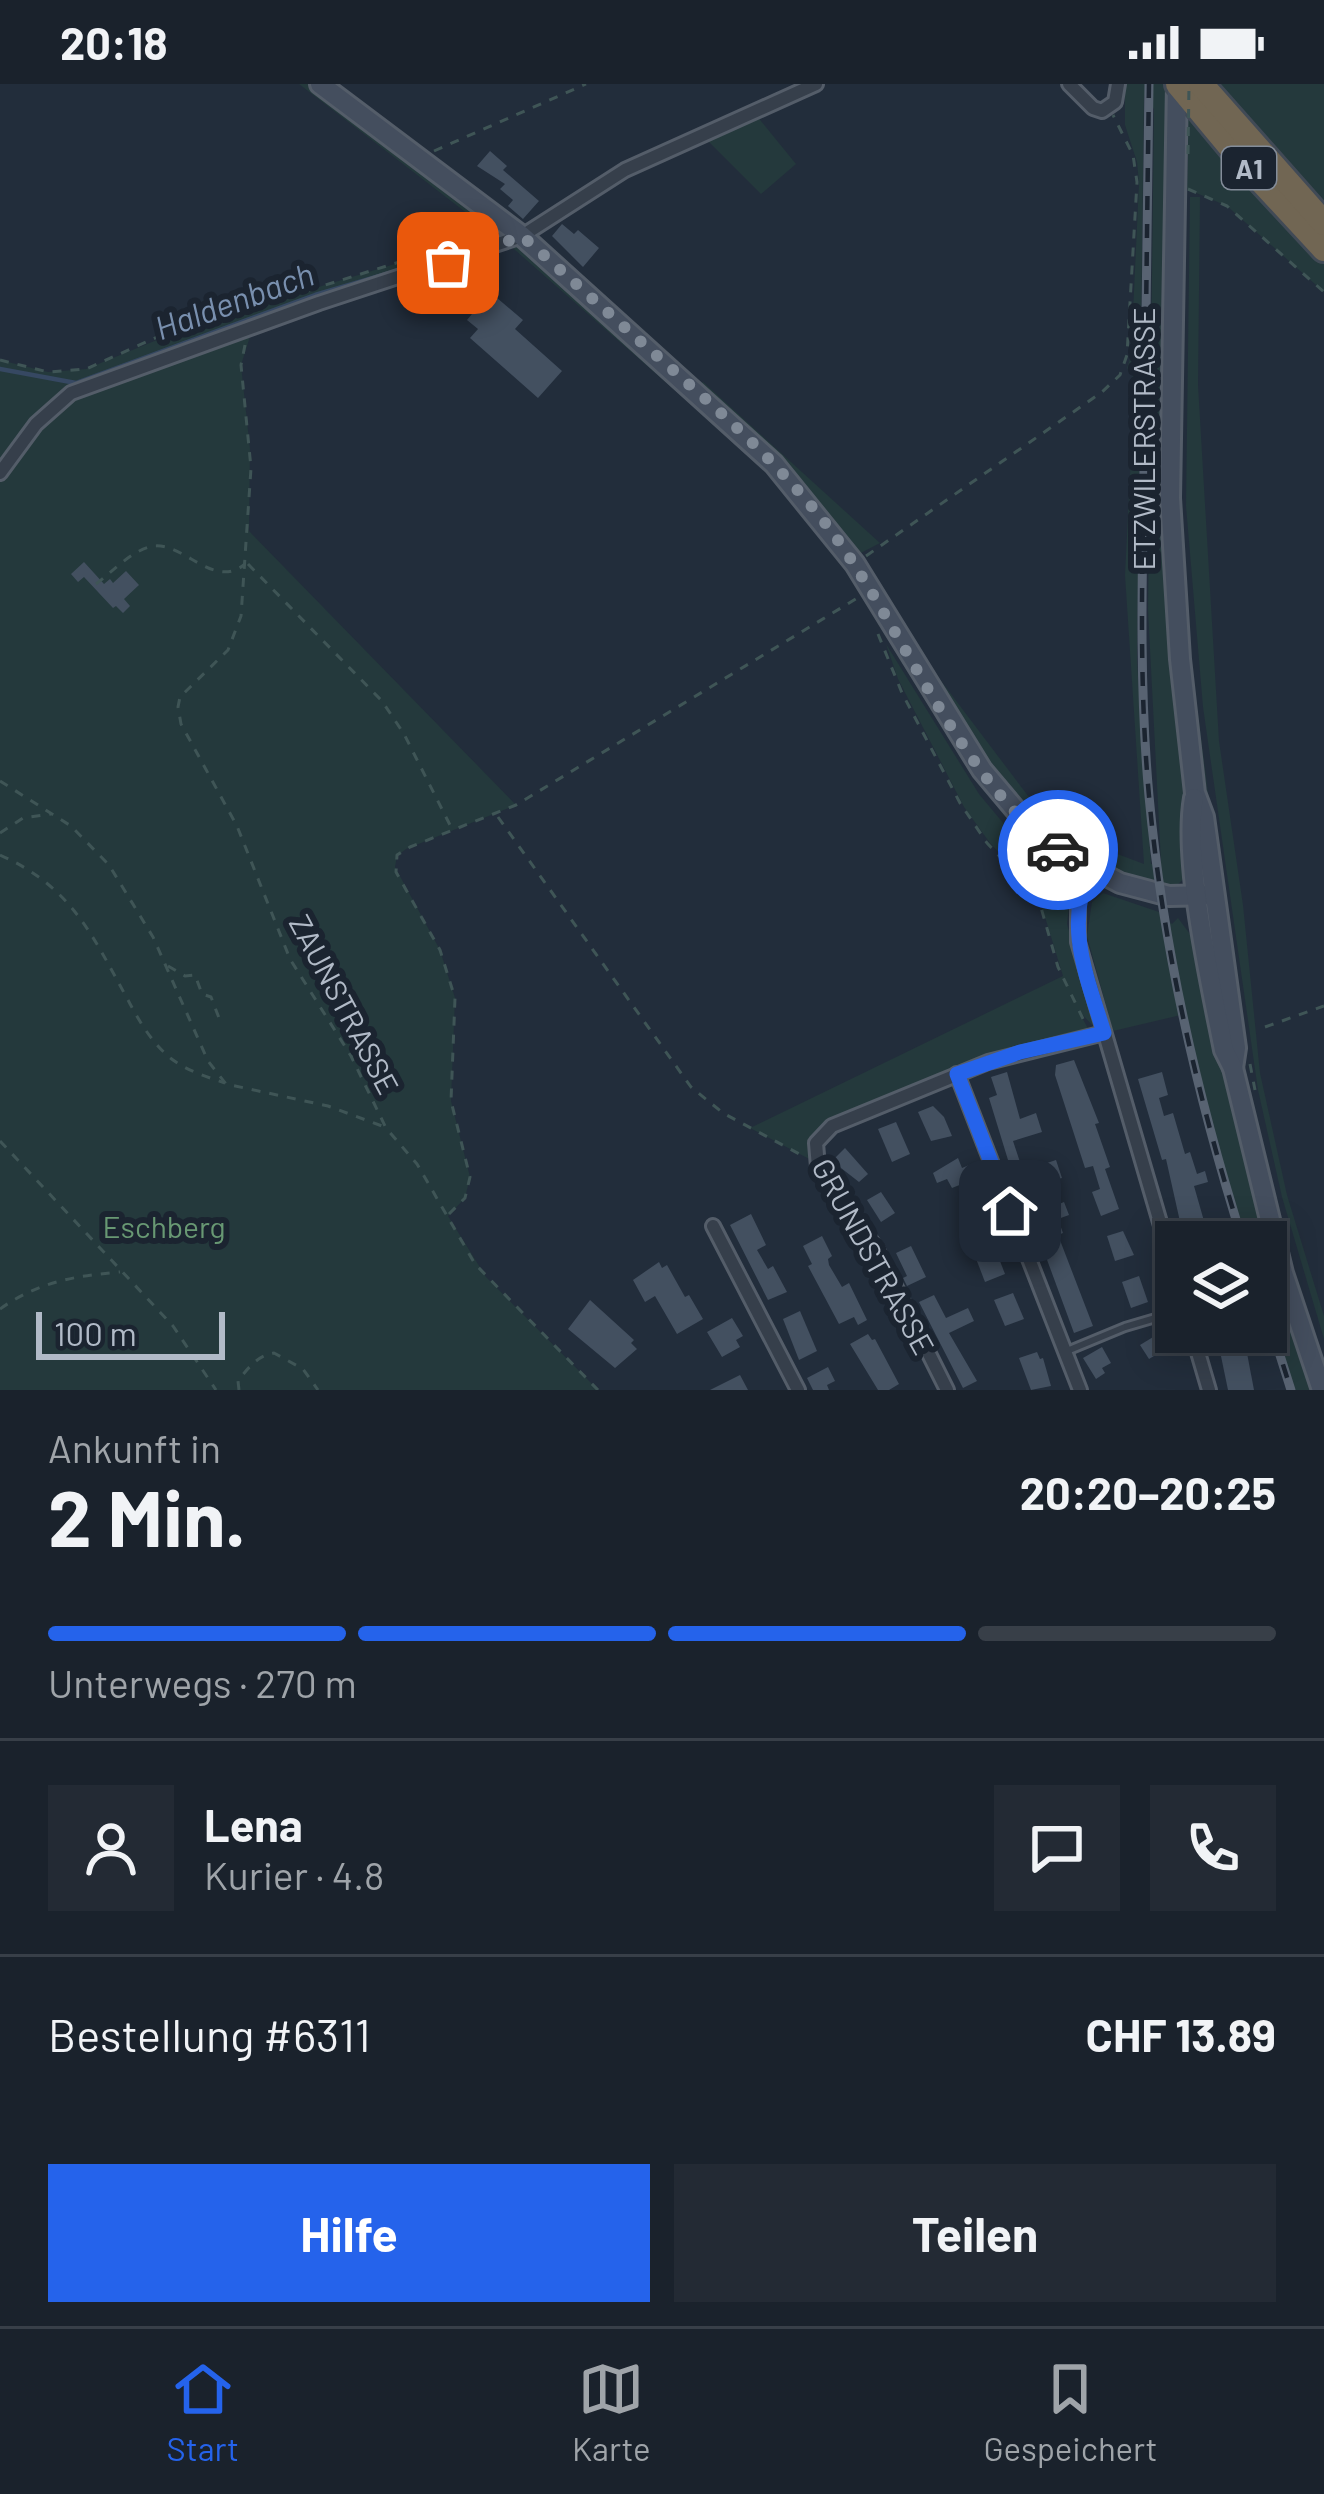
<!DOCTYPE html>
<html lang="de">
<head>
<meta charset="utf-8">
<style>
	:root { --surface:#1a222c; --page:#232a34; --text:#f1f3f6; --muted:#9fa4a9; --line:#383f48; --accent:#2563eb }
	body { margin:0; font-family:Barlow,sans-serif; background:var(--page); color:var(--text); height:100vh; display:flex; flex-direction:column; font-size:45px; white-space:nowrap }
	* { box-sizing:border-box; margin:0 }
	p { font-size:39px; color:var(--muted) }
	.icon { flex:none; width:66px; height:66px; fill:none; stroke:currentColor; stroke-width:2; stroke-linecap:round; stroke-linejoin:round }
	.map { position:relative; height:1306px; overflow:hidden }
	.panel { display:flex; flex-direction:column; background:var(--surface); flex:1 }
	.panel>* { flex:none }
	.controls { position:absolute; left:1155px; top:1137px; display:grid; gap:24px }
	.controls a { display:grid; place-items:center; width:132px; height:132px; border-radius:0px; background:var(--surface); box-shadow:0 6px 30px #0003,0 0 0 3px var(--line); font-size:60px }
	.scale { position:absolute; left:36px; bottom:30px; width:189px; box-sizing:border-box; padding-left:12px; border:6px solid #b1bac7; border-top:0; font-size:33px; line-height:42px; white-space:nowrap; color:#b1bac7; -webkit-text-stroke:9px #1b2430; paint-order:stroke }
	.pin { position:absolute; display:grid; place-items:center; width:102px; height:102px; color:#fff; margin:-51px; border-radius:24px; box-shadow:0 6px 18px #0006 }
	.courier { position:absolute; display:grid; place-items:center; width:120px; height:120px; margin:-60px; border:9px solid #2563eb; border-radius:50%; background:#fff; color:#222; box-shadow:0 3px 15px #0007 }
	.overview em { font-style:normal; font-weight:700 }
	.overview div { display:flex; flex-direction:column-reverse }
	.overview { display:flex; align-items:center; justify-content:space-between; height:204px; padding:0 48px }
	h1 { font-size:78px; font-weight:700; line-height:90px }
	.bar { display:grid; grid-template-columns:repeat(4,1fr); gap:18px 12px; align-content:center; height:144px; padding:0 48px }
	.bar i { height:15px; border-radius:9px; background:var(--line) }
	.bar .active { background:var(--accent) }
	.bar p { grid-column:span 4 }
	.line { display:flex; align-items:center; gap:30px; padding:0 48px; border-top:3px solid var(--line) }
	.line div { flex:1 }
	.round { display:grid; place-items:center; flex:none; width:126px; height:126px; border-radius:0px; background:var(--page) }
	.action { display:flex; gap:24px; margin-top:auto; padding:24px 48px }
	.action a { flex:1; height:138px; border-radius:0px; background:var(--accent); color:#fff; font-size:48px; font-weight:700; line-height:138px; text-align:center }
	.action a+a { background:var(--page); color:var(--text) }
	.status { display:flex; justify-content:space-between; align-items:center; height:84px; padding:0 60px; background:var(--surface); direction:ltr }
	.status svg { height:33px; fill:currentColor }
	.dock { display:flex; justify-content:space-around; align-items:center; height:168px; border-top:3px solid var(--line); background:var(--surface); font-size:33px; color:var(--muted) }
	.dock a { display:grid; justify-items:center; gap:6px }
	.dock .active { color:var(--accent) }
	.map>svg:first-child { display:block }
</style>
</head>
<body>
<div class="status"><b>20:18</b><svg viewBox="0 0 49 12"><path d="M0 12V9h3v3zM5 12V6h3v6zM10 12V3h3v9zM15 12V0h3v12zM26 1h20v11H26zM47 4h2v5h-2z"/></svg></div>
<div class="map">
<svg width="1324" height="1306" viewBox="0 0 1324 1306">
	<rect width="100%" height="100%" fill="#222d3b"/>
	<!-- green -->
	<g fill="#24393c" fill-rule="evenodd">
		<path d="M299,0H320L420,73L753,359L744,367L506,158L253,243L241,281L250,365L249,447L516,721L406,765L397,772L395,783L440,866L455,914L451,1017L470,1093L465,1114L448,1132L486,1193L598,1306H0V276L48,288L86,285L196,240L494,150Z"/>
		<path d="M1125,0H1324V208L1227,122L1187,105L1188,70L1183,92L1186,68L1176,55L1171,555L1191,788L1176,802C1120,799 1049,760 1013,716C976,673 946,615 914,567L929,581L1035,721L1112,768L1144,780L1125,491L1134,311L1132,289L1127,284L1131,272L1139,99L1137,78L1125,41ZM1144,12L1154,25L1148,526L1161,778L1151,780L1137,577Z"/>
		<path d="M756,31L796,80L761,110L705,54Z"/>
		<path d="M1190,113H1200L1198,301L1219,657L1243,821L1260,989L1287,1111L1324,1232V1255L1282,1113L1258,1006L1203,623L1186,422Z"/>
		<path d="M1182,116L1181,444L1186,534L1212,741L1184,545L1177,424Z"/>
		<path d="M703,298L880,459L859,470L698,302Z"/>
		<path d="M886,560L979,710L1014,752L1067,792L1071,806L1067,840L1093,934L1092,941L1078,926L1092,952L1020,968L823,1049L815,1078L750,1044L1063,892L1038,810L990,759L964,723L898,595Z"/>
		<path d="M1103,809L1159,828L1172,840L1178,834L1193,854L1202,859L1223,984L1311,1306H1291L1266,1227V1158H1243L1206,1034L1181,931L1113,947L1087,852L1092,818Z"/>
	</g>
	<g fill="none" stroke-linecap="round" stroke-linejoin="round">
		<!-- stream -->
		<path stroke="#364862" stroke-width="4.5" d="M0,285L76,299L315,211L400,186"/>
	</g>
	<!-- building -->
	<g fill="#435060">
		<path d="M490,67L507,82L503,86L539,117L523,135L508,122L513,116L500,105L505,100L477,82Z"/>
		<path d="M562,140L574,150L578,146L599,164L583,183L552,152Z"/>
		<path d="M490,208L523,236L515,245L562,287L538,314L470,254L478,245L467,236Z"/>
		<path d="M84,478L104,500L110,495L113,499L126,487L139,501L124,515L130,522L123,529L116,522L113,524L84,493L78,498L71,490Z"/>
		<path d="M1074,976L1099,1039L1095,1040L1110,1083L1105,1085L1119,1125L1101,1132L1092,1108L1100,1105L1093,1082L1085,1084L1055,991L1056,981Z"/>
		<path d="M1007,988L1020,1035L1036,1029L1042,1048L1013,1057L1023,1087L1056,1076L1062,1094L1028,1103L1027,1098L1016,1102L989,1014L997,1011L991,993Z"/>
		<path d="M1162,988L1168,1011L1159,1014L1164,1032L1173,1029L1185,1070L1190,1068L1197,1090L1205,1087L1208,1098L1194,1102L1206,1144L1183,1151L1166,1075L1162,1076L1138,995Z"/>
		<path d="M933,1022L944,1033L952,1052L931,1057L918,1028Z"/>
		<path d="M896,1038L910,1070L892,1078L878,1045Z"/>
		<path d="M845,1064L868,1090L859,1098L832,1077Z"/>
		<path d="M958,1074L962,1084L974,1079L978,1088L960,1095L962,1100L952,1104L947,1095L937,1099L933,1089Z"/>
		<path d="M881,1108L895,1129L881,1138L867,1116Z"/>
		<path d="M1064,1118L1069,1131L1058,1135L1063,1149L1058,1151L1093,1242L1074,1249L1046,1173L1052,1170L1043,1145L1034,1148L1029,1132Z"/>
		<path d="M751,1130L766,1161L757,1166L768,1185L773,1182L787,1208L768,1216L730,1141Z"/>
		<path d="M1123,1147L1134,1171L1115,1177L1107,1152Z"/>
		<path d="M822,1152L832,1172L828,1175L829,1181L842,1203L849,1199L867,1236L858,1241L854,1233L839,1240L808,1182L812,1180L803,1162Z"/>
		<path d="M911,1162L926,1193L907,1202L903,1194L907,1192L896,1169Z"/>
		<path d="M995,1164L1005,1190L985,1198L975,1172Z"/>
		<path d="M659,1178L662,1184L667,1181L685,1213L689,1211L703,1235L677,1250L655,1212L645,1218L633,1196Z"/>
		<path d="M1139,1192L1148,1218L1131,1224L1122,1198Z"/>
		<path d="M1013,1209L1024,1235L1005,1242L994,1216Z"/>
		<path d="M934,1211L946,1234L968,1224L974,1237L949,1249L977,1297L963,1304L919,1218Z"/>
		<path d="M590,1216L634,1256L631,1259L637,1265L615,1284L568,1245Z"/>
		<path d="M800,1227L817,1267L799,1276L783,1235Z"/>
		<path d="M732,1234L743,1252L736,1256L740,1263L722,1273L707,1248Z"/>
		<path d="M1168,1244L1177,1258L1149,1275L1140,1261Z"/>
		<path d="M1216,1248H1243L1254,1306H1228Z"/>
		<path d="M868,1250L872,1256L875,1255L899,1300L889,1306H878L850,1260Z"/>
		<path d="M1102,1263L1111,1279L1102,1284L1105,1289L1096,1295L1083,1274Z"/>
		<path d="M1037,1268L1040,1275L1043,1274L1051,1302L1031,1306L1019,1274Z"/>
		<path d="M828,1283L835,1297L827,1301L829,1306H813L807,1294Z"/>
		<path d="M740,1291L748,1306H710Z"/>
	</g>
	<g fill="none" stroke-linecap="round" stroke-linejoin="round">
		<defs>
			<path id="service" d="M1067,1267L1125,1243L1176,1228"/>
			<g id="minor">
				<path d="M1069,0L1093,24L1102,27L1115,18L1118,0"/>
				<path d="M0,389L36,340L71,309L319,219L522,152L625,86L816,0"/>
				<path d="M1090,785L1078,818V858L1176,1193"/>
				<path d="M957,990L1080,1306"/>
				<path d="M713,1142L798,1306"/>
				<path d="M1192,1248L1209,1306"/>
				<path d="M947,1306L876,1164L818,1083L816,1059L832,1042L988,978L1104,949"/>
			</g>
			<g id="secondary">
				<path d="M320,0L522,152L774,380L855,480L982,686L1030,743L1063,769L1120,799L1169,812L1214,811"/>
				<path d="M1177,0L1170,414L1180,575L1195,709L1204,733L1236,964L1233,984"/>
				<path d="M1194,714C1183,777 1211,900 1224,966L1233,984L1283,1189L1322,1306"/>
			</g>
			<g id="motorway">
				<path d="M1178,0L1237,71L1324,165"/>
				<path d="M1201,0L1324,139"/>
			</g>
		</defs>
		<!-- service casing -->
		<use href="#service" stroke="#545d69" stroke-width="12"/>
		<!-- minor casing -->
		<use href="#minor" stroke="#545d69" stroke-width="18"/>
		<!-- secondary casing -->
		<use href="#secondary" stroke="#545d69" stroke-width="24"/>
		<!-- motorway casing -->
		<use href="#motorway" stroke="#414a56" stroke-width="30"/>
		<!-- path -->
		<g stroke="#3f5556" stroke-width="3" stroke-dasharray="9 9" stroke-linecap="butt">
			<path d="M434,67L586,0"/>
			<path d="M1188,105L1227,122L1324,208"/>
			<path d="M245,261L241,281L251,384L241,532L228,566L180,613L178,623L181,640L237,742L290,875L351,972L386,1044L417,1080L475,1180L598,1306"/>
			<path d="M0,276L48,288L86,285L155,254L409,175"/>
			<path d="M866,472L1102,308L1120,291L1127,271L1137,98L1133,71L1113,31"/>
			<path d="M248,480L382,617L404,650L452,745"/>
			<path d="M96,500C112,488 133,465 154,462C185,459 214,506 245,480"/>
			<path d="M878,550L902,609L960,719L987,759L1038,813L1058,883L1085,939"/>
			<path d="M0,697L71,742L109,781L153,853L208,977L226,1000L328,1022L382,1042"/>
			<path d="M498,733L691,1003L723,1029L803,1072"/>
			<path d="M0,749L23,734L51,730"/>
			<path d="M0,771C72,803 92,851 128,916C139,937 153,961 173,976C188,987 207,993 225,999"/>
			<path d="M168,882L185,892L195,891L202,910L211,913L219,934L226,937"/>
			<path d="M1265,943L1324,922"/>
			<path d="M1250,980L1255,1006"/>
			<path d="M0,1057L173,1242L216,1306"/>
			<path d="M449,1130L465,1114L470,1093L451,1017L455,914L440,866L396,788L397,771L410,763L516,721L859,513"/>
			<path d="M0,1225C38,1198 74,1192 120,1188"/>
			<path d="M239,1306L238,1297C247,1285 258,1271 274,1269L303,1285L318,1306"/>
		</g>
		<!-- service -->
		<use href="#service" stroke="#363f4b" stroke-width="6"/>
		<!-- minor -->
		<use href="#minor" stroke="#363f4b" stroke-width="12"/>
		<!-- secondary -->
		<use href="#secondary" stroke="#444e5e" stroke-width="18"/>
		<!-- motorway -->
		<use href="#motorway" stroke="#716653" stroke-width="24"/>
		<defs>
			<g id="rail">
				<path d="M1149,0C1147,128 1146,256 1144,384C1142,493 1139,603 1149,712C1163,865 1197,1012 1243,1158"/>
				<path d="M1266,1227L1291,1306"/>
			</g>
		</defs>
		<!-- rail casing -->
		<use href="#rail" stroke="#586372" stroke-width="9"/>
		<!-- rail -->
		<use href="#rail" stroke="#1b2430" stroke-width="4.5" stroke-dasharray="14" stroke-linecap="butt"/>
		<!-- path-bridge -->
		<path stroke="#3f5556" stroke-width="3" stroke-dasharray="9 9" stroke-linecap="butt" d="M1188,70L1189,0"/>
	</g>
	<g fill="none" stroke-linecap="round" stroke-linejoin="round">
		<!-- done -->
		<path stroke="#7f8996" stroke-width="12" stroke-dasharray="0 21.6" d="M448,179L522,152C570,194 617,237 665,279C724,331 784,384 832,448C902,543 962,698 1058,766"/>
		<!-- route -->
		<path stroke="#2563eb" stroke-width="15" d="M1010,1127L957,990L1020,968L1104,949C1087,893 1064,842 1090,785L1058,766"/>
	</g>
	<g text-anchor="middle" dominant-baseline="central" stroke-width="12" stroke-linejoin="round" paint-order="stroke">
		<!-- shield labels -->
		<rect fill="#1b2430" stroke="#848d9a" stroke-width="3" x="1222" y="63" width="54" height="42" rx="9"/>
		<g font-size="27" font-weight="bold" fill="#b1bac7">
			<text x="1249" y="84">A1</text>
		</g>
		<!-- street labels -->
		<g font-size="30" fill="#b1bac7" stroke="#1b2430">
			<text transform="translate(1143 355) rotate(-90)">ETZWILERSTRASSE</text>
			<text transform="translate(345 920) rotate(62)">ZAUNSTRASSE</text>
			<text transform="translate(874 1172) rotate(61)">GRUNDSTRASSE</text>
		</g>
		<!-- park labels -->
		<g font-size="30" fill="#689873" stroke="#1b2430">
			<text x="164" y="1142">Eschberg</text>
		</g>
		<!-- water labels -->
		<g font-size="33" font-style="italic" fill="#7990af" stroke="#1b2430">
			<text transform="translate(234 216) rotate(-20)">Haldenbach</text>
		</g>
	</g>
</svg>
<div class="controls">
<a><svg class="icon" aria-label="layers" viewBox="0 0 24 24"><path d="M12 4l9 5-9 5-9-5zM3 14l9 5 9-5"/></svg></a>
</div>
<div class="scale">100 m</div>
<div class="pin" style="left:448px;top:179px;background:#ea580c"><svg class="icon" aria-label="bag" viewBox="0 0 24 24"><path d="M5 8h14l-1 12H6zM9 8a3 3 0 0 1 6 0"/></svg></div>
<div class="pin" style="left:1010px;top:1127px;background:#1f2937"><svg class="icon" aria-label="home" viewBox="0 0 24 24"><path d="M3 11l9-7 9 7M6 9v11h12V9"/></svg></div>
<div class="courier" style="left:1058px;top:766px"><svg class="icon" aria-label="car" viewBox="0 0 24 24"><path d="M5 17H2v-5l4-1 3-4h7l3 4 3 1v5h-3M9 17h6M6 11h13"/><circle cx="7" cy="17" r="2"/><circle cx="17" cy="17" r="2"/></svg></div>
</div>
<section class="panel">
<div class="overview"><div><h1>2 Min.</h1><p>Ankunft in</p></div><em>20:20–20:25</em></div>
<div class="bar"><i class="active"></i><i class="active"></i><i class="active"></i><i></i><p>Unterwegs · 270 m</p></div>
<div class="line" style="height:216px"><a class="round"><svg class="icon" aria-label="person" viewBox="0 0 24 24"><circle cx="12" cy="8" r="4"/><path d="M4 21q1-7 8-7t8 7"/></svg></a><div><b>Lena</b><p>Kurier · 4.8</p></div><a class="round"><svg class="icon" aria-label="chat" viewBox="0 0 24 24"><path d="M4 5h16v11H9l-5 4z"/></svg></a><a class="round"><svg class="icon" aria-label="phone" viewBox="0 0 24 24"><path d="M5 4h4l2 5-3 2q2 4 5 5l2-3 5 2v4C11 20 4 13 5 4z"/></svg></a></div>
<div class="line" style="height:156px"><div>Bestellung #6311</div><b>CHF 13.89</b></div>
<div class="action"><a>Hilfe</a><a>Teilen</a></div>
</section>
<nav class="dock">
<a class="active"><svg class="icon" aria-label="home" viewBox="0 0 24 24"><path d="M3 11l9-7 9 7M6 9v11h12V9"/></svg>Start</a>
<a><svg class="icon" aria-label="map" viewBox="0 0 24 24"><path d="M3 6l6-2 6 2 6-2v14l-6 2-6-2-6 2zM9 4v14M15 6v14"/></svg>Karte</a>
<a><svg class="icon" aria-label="saved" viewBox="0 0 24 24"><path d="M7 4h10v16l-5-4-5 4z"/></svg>Gespeichert</a>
</nav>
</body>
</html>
